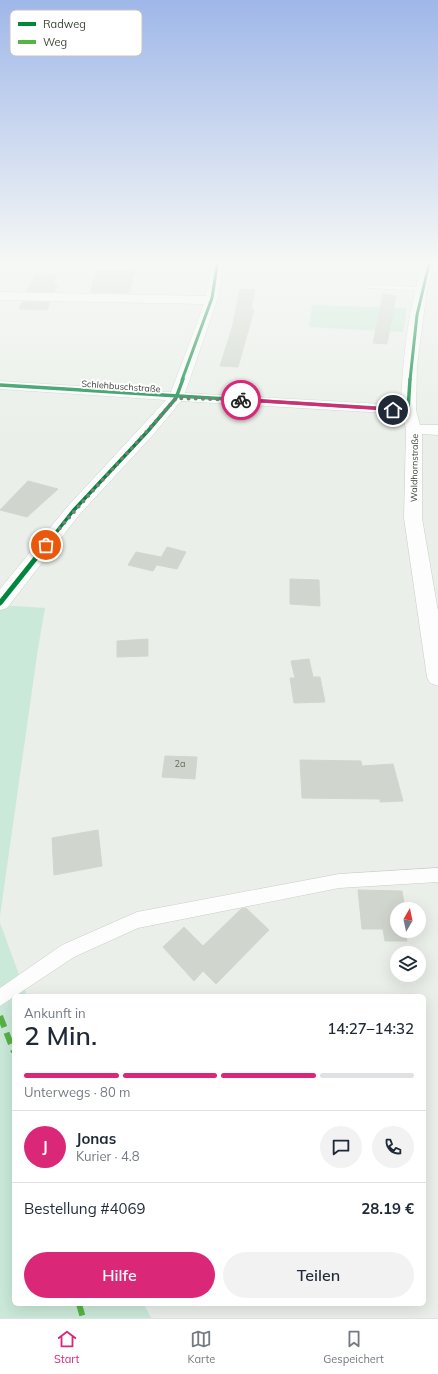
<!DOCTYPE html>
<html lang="de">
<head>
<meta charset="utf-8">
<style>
	:root { --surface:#fff; --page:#f2f2f3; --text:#1f2937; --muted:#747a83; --line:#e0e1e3; --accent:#db2777 }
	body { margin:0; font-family:Mulish,sans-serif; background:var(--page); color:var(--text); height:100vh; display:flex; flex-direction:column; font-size:15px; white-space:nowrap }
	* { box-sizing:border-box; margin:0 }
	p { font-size:13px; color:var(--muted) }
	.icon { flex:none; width:22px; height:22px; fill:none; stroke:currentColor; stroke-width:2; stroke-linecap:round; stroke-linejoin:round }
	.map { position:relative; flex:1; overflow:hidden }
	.side { position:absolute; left:12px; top:994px; width:414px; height:312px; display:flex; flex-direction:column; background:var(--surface); border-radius:6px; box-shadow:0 4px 16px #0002 }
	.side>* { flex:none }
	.needle { width:26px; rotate:9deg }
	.tools { position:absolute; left:390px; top:902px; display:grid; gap:8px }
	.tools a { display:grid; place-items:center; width:36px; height:36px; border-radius:50%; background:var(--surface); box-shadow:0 4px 16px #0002; font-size:20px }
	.pin { position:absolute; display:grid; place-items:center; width:34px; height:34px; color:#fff; margin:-17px; border:2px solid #fff; border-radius:50%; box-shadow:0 1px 4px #0007 }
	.courier { position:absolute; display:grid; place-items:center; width:40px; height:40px; margin:-20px; border:3px solid #db2777; border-radius:50%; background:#fff; color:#222; box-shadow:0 1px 5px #0007 }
	.head em { font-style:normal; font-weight:600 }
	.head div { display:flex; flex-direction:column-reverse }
	.head { display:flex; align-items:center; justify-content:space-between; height:68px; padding:0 12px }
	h1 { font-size:26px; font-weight:600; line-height:30px }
	.bar { display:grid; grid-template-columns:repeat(4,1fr); gap:6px 4px; align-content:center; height:48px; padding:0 12px }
	.bar i { height:5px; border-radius:3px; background:var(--line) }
	.bar .current { background:var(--accent) }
	.bar p { grid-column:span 4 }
	.line { display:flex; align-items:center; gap:10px; padding:0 12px; border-top:1px solid var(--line) }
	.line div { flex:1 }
	.round { display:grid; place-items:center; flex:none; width:42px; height:42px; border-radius:21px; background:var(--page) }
	.action { display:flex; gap:8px; margin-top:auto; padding:8px 12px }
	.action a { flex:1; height:46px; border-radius:24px; background:var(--accent); color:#fff; font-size:16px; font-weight:600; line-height:46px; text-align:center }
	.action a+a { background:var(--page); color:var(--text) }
	.tabs { display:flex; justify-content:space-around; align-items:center; height:56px; border-top:1px solid var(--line); background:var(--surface); font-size:11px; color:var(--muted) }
	.tabs a { display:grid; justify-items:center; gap:2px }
	.tabs .current { color:var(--accent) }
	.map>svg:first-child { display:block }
</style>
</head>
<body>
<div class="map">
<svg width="438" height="1318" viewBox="0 0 438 1318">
	<rect width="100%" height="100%" fill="#eaefe9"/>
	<!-- green -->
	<g fill="#cae9d9">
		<path d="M312,305L407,308L403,332L309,327Z"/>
		<path d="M0,605L45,608L38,648L0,916Z"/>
		<path d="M0,923L27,996H14V1304H144L151,1318H0Z"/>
	</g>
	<!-- building -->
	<g fill="#d0d6ce" stroke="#d1d7cf">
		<path d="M96,271H135L129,293L91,292Z"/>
		<path d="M35,275H56L53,285H57L54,292L27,291Z"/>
		<path d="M240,289L255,290L251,309L254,310L238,367L220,366L232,328Z"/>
		<path d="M383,294L396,296L387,344L373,343Z"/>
		<path d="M22,302H50L47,310L19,309Z"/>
		<path d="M28,481L58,489L27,517L0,510Z"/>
		<path d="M167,547L186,552L177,569L157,565Z"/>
		<path d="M136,552L161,557L153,571L128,565Z"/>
		<path d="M290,579L319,580L320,606L290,604Z"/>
		<path d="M148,639V656L117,657V641Z"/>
		<path d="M309,659L313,677H320L325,702L294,703L290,678H295L291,661Z"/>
		<path d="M165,756L197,757L195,779L162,777Z"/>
		<path d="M300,760L361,761L362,766L393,764L403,801L380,802V799L302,798Z"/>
		<path d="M98,830L102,866L54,875L52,838Z"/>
		<path d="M358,890L402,891L405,909H397V931H405L407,941H385L383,929H362Z"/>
		<path d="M246,908L269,930L216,984L203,971L194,981L163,947L184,927L203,946L241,909Z"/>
	</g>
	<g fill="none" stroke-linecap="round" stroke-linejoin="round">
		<defs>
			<g id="lane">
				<path d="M370,285L421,287L424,289L421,291L368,288V286Z"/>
				<path d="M438,868V882L339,888L138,928L74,957L0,1006V988L62,945L137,912L339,874Z"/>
			</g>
			<path id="street" d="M212,260H224L218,298L185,393L401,405C403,357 408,305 425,260H436L427,289L417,366L416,410L420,425H438V435L422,434V518L438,611V686L430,683L427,677L404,518L406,429L402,414L181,401L153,435L79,515L7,608L0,610V589L67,507L166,400L0,389V381L171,392L204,304L0,300V292L206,296Z"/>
		</defs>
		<!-- lane casing -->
		<use href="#lane" stroke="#c8cdc7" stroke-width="1"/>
		<!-- street casing -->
		<use href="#street" stroke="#c8cdc7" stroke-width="1"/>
		<!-- lane -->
		<use href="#lane" fill="#fcfdfc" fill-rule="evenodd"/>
		<!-- street -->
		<use href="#street" fill="#fcfdfc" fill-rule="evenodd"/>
		<!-- quiet -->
		<g stroke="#56b346" stroke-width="6" stroke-dasharray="12 6" stroke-linecap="butt">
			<path d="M0,1016L14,1052"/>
			<path d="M79,1304L83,1318"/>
		</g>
		<defs>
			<g id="cycleway-far2">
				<path d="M182,380L212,298L218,260"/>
				<path d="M410,380L417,315L430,260"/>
			</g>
			<g id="cycleway-far1">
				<path d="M0,385L408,410L410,379"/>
				<path d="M54,535L73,511L147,432L176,398L183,379"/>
			</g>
			<path id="cycleway" d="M0,603L55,534"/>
		</defs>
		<!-- cycleway-far2 casing -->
		<use href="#cycleway-far2" stroke="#fff" stroke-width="4.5"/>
		<!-- cycleway-far1 casing -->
		<use href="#cycleway-far1" stroke="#fff" stroke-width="5.5"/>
		<!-- cycleway casing -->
		<use href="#cycleway" stroke="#fff" stroke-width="8"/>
		<!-- cycleway-far2 -->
		<use href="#cycleway-far2" stroke="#00873e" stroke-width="3"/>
		<!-- cycleway-far1 -->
		<use href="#cycleway-far1" stroke="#00873e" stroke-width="3.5"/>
		<!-- cycleway -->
		<use href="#cycleway" stroke="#00873e" stroke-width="5"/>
	</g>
	<!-- sky -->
	<linearGradient id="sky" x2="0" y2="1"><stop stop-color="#9fb7e9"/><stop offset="0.59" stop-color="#f6f8f5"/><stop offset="1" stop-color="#f6f8f5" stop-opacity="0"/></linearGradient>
	<rect width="438" height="444" fill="url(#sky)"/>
	<!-- route -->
	<path fill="#db2777" d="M241,398L393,408L395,410L393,411L239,401Z"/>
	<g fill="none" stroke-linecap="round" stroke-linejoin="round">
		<!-- done -->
		<path stroke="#788075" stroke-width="4" stroke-dasharray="0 7.2" d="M46,545C87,494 134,448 176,398L241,400"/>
	</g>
	<g text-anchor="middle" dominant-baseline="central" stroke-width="4" stroke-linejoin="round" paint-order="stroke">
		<!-- far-street labels -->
		<g font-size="9" fill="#3a4436" stroke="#fff">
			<text transform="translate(121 386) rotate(4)">Schlehbuschstraße</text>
			<text transform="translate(414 468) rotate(-89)">Waldhornstraße</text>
		</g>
		<!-- number labels -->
		<g font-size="9" fill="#616a5e">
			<text x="180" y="763">2a</text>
		</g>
	</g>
	<!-- legend -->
	<rect x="10" y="10" width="132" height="46" rx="6" fill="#fff" stroke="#c4c7c3" stroke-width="1"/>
	<rect x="18" y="22" width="18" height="4" fill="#00873e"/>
	<rect x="18" y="40" width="18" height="4" fill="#56b346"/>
	<g font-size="11" fill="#3a4436">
		<text x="43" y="28">Radweg</text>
		<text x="43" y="46">Weg</text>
	</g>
</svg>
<div class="tools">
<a><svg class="needle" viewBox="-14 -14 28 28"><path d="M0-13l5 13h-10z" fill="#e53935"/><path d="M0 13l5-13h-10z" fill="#747a83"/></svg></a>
<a><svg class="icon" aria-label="layers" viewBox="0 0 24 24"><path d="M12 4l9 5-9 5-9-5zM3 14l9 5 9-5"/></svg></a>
</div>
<div class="pin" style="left:46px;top:545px;background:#ea580c"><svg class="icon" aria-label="bag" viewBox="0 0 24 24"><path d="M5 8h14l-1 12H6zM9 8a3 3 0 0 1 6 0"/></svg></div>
<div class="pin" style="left:393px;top:410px;background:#1f2937"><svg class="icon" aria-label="home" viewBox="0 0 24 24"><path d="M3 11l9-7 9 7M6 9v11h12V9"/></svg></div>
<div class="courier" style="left:241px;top:400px"><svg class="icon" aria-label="bike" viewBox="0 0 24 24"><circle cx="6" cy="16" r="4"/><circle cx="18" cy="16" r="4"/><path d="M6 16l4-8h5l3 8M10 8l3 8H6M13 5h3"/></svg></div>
<section class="side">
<div class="head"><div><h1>2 Min.</h1><p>Ankunft in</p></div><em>14:27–14:32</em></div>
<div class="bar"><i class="current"></i><i class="current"></i><i class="current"></i><i></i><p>Unterwegs · 80 m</p></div>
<div class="line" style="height:72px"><b class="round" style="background:var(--accent);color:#fff">J</b><div><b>Jonas</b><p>Kurier · 4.8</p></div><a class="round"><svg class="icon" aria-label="chat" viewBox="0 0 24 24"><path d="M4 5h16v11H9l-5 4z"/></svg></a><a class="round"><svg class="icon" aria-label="phone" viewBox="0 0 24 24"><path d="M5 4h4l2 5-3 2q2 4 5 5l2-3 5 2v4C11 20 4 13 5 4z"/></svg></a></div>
<div class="line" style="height:52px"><div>Bestellung #4069</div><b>28.19 €</b></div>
<div class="action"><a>Hilfe</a><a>Teilen</a></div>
</section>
</div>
<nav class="tabs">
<a class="current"><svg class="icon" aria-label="home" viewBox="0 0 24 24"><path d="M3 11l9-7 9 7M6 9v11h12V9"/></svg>Start</a>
<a><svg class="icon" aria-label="map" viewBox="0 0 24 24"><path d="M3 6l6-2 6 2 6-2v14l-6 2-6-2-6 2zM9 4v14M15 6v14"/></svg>Karte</a>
<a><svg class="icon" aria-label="saved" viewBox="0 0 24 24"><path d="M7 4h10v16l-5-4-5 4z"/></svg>Gespeichert</a>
</nav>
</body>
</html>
